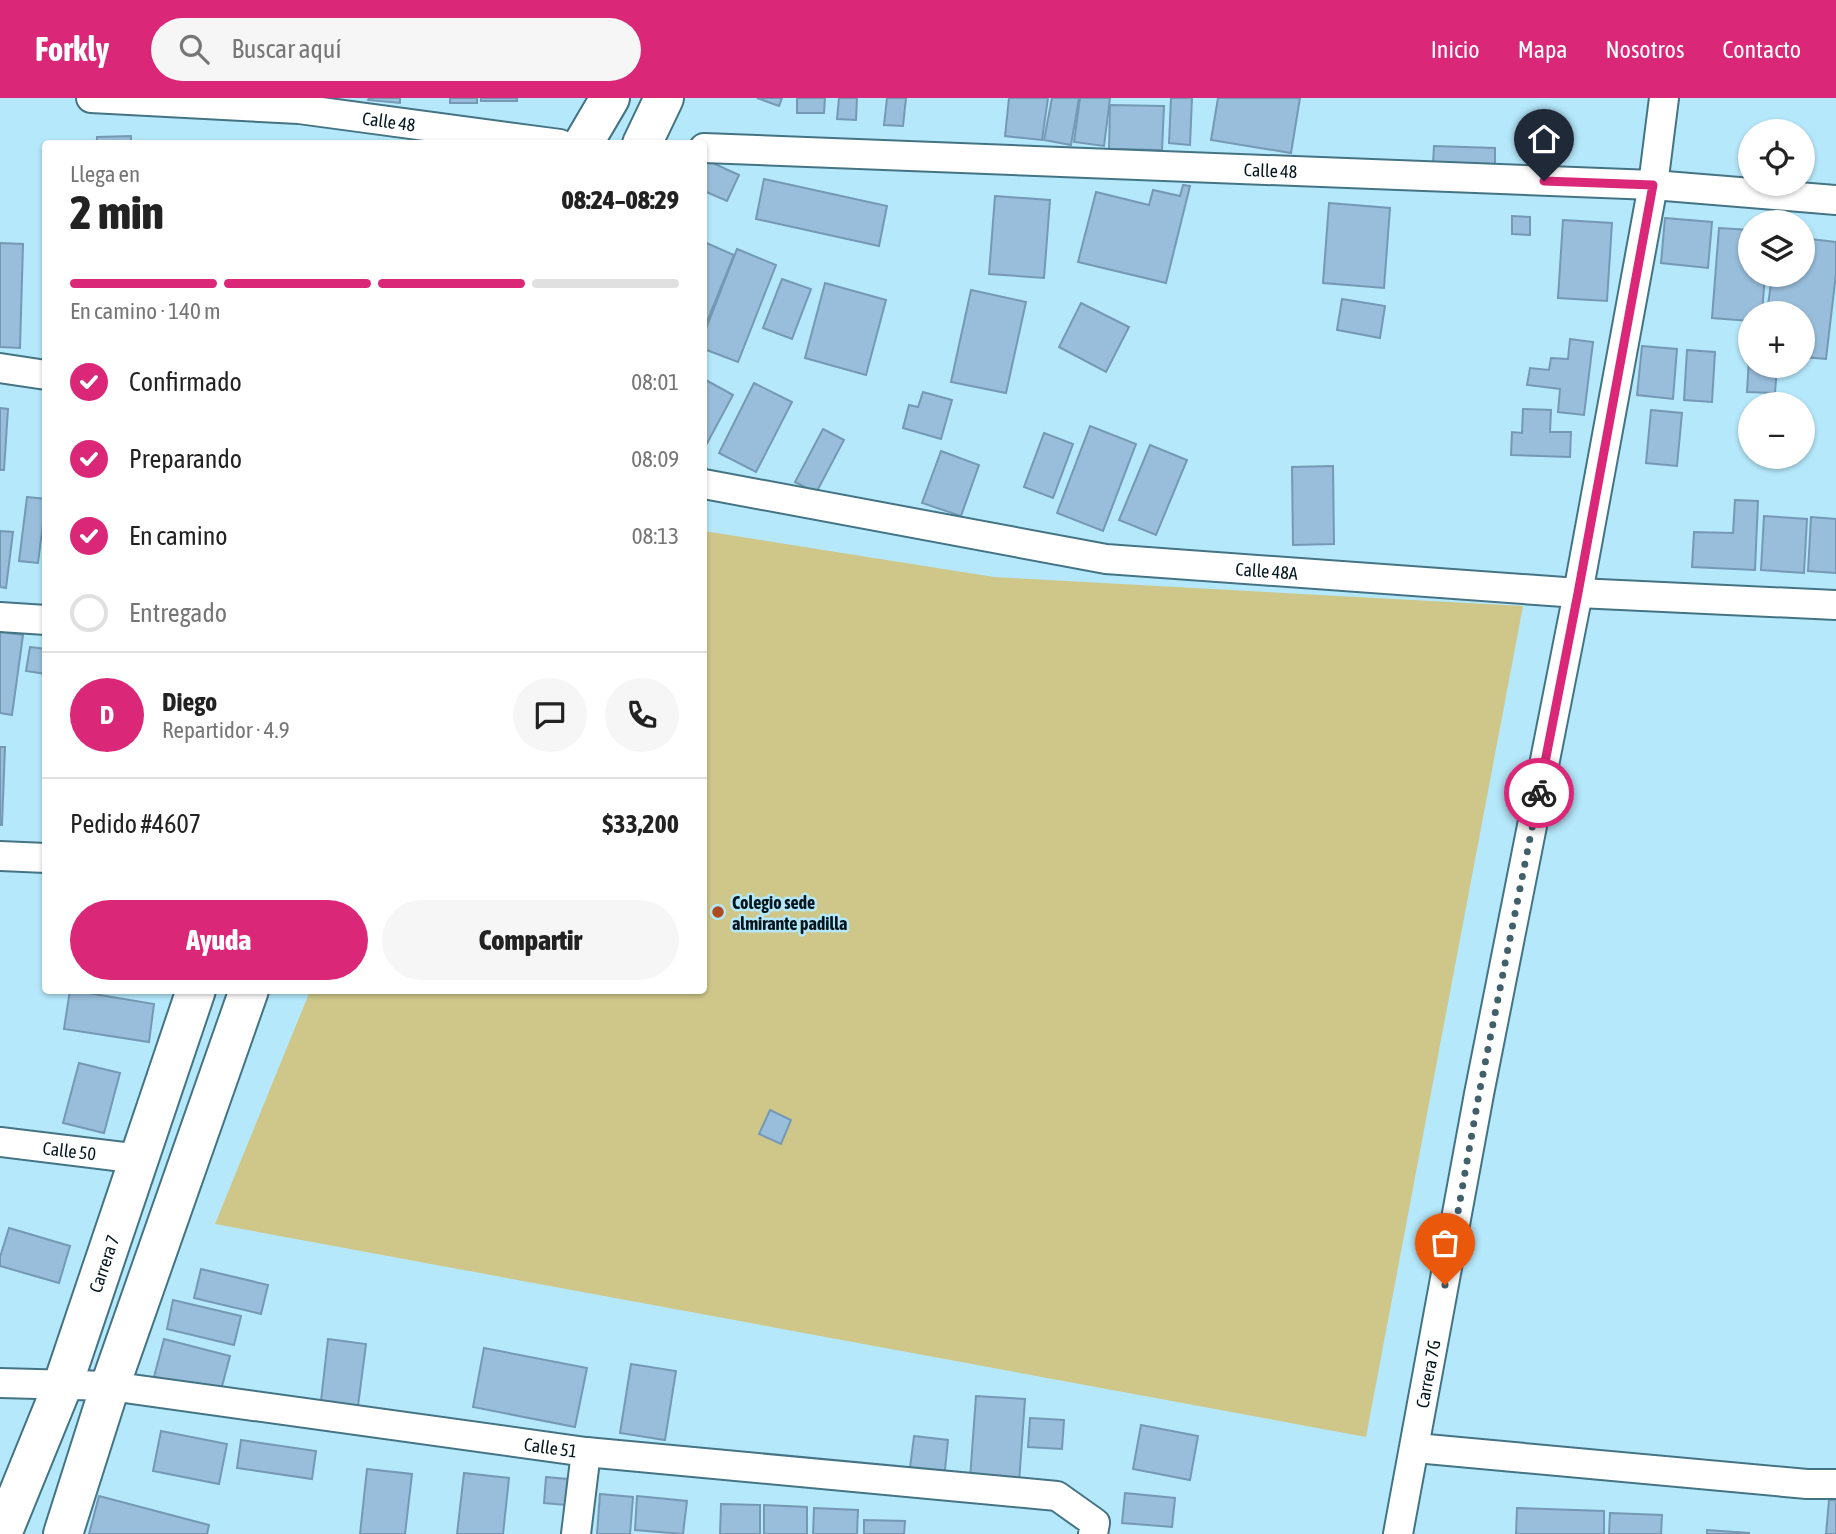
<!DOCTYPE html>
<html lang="es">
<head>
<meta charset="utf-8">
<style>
	:root { --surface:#fff; --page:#f6f6f6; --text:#222; --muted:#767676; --line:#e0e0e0; --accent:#db2777 }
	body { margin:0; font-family:"Asap Condensed",sans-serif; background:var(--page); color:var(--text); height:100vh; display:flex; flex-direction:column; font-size:26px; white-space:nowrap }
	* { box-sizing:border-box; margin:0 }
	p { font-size:23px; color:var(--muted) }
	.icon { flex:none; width:38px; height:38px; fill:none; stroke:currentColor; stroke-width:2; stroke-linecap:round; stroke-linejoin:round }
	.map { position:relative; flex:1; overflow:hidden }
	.sheet { position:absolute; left:42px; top:42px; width:665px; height:854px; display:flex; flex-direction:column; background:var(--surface); border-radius:7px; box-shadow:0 2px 5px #0004 }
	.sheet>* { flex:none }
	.tools { position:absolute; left:1738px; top:21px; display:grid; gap:14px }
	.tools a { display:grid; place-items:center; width:77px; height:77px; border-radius:50%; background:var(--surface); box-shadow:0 2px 5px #0004; font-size:35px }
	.pin { position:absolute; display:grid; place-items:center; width:60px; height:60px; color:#fff; margin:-72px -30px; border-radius:50% 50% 50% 0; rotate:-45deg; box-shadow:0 0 7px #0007 }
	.pin .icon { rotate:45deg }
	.courier { position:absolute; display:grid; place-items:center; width:70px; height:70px; margin:-35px; border:5px solid #db2777; border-radius:50%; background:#fff; color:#222; box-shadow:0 2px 9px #0007 }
	.head em { font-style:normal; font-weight:800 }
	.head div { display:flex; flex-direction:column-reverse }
	.head { display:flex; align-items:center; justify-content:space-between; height:119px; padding:0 28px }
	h1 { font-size:46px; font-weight:800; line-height:52px }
	.bar { display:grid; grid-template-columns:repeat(4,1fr); gap:10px 7px; align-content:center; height:84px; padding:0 28px }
	.bar i { height:9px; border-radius:5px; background:var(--line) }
	.bar .selected { background:var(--accent) }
	.bar p { grid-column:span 4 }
	.line { display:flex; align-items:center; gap:18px; padding:0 28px; border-top:2px solid var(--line) }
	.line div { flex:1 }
	.round { display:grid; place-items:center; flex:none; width:74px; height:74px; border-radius:37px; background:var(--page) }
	ol { padding:0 28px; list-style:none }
	li { display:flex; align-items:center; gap:21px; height:77px }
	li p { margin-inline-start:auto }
	li .icon { padding:7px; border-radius:50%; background:var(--accent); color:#fff; stroke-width:4 }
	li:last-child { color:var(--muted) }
	li i { width:38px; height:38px; border:4px solid var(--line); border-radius:50% }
	.primary-button { display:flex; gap:14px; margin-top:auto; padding:14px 28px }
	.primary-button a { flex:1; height:80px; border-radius:42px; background:var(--accent); color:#fff; font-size:28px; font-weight:800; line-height:80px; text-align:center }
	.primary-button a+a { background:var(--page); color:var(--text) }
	header { display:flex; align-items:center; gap:42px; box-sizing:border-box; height:98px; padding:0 35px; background:var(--accent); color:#fff }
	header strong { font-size:33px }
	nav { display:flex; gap:38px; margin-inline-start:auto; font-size:24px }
	.search { width:490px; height:63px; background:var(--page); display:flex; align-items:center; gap:18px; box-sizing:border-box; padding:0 24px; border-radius:38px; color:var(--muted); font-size:26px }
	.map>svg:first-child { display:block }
</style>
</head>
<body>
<header>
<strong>Forkly</strong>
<div class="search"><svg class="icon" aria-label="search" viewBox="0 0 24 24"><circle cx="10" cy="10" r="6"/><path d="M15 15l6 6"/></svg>Buscar aquí</div>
<nav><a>Inicio</a><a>Mapa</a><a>Nosotros</a><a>Contacto</a></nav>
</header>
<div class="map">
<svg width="1836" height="1436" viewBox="0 0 1836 1436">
	<rect width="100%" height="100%" fill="#b5e8fb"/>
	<!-- green -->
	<path fill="#cfc78a" d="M704,433L994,479L1523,508L1366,1339L215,1126L310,893L704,892Z"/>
	<!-- building -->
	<g fill="#99bedc" stroke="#7599b5" stroke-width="2">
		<path d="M369,0H400V5L368,2Z"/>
		<rect x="450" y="0" width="27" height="5"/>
		<rect x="481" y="0" width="36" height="3"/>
		<path d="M757,0H782L779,8Z"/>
		<path d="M797,0H825L824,15H797Z"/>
		<path d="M839,0H857L856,22L837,21Z"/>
		<path d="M887,0H906L903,28L884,27Z"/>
		<path d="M1009,0H1048L1042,42L1005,38Z"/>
		<path d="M1052,0H1079L1071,47L1044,42Z"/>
		<path d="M1080,0H1110L1104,48L1074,44Z"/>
		<path d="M1171,0H1192L1190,47L1169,45Z"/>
		<path d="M1218,0H1300L1291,55L1211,42Z"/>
		<path d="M1110,7L1164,8L1162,52L1109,51Z"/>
		<path d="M131,38V46H97V39Z"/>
		<path d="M1434,48L1495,50V66L1433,65Z"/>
		<path d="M704,61L739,77L727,103L704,93Z"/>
		<path d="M764,81L887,108L879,148L756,121Z"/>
		<path d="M1183,87L1190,88L1166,185L1078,164L1096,94L1149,107L1153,92L1180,98Z"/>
		<path d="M995,98L1050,102L1044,180L989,176Z"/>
		<path d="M1329,105L1390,110L1384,190L1323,185Z"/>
		<path d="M1512,118L1530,119V137L1512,136Z"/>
		<path d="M1665,120L1712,124L1708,170L1661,165Z"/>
		<path d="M1563,122L1612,125L1607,203L1558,200Z"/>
		<path d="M1719,130L1750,132V177H1765L1762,215H1750V223L1712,220Z"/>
		<path d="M1802,140L1836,144V176L1826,261L1802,259V215H1767L1772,177H1802Z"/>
		<path d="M704,144L734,157L704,231Z"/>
		<path d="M0,145L23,146L20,250L0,249Z"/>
		<path d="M737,151L776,167L738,264L704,251V236Z"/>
		<path d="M782,181L811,191L792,241L763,230Z"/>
		<path d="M825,185L886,202L866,277L805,260Z"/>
		<path d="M971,192L1026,204L1006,295L951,284Z"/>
		<path d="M1342,201L1385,208L1380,240L1337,232Z"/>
		<path d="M1081,205L1129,229L1106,274L1059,249Z"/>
		<path d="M1570,241L1593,244L1584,317L1558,314L1560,291L1527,287L1530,270L1549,272L1551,260L1568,261Z"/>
		<path d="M1642,248L1677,251L1673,301L1637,297Z"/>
		<path d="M1687,252L1715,254L1712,304L1684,302Z"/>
		<path d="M1749,260L1750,268H1777L1775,295L1747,294Z"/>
		<path d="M704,281L733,297L704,351Z"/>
		<path d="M754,285L792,304L756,374L719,355Z"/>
		<path d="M923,294L952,302L941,341L903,330L909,307L918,309Z"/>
		<path d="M0,310L8,311L4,372H0Z"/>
		<path d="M1523,311L1551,312L1550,334H1571L1570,359L1511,357L1512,334L1522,335Z"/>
		<path d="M1651,312L1682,315L1677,368L1646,365Z"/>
		<path d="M1090,328L1136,346L1103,433L1057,415Z"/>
		<path d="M823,331L844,342L816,395L795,384Z"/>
		<path d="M1044,335L1073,346L1053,400L1024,389Z"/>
		<path d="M1150,347L1187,362L1156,437L1119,422Z"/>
		<path d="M941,353L979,367L961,418L922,405Z"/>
		<path d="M1333,368L1334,446L1293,447L1292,369Z"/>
		<path d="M27,399L46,401L38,465L19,463Z"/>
		<path d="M1735,402L1758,403L1755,472L1692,469L1694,434L1733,435Z"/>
		<path d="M1764,418L1807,421L1804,475L1761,472Z"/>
		<path d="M1811,419L1836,421V475L1808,473Z"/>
		<path d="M0,433L13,434L6,490L0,489Z"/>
		<path d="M0,534L23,537L12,617L0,615Z"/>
		<path d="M30,549L46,551V576L26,573Z"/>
		<path d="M0,649H5L2,727H0Z"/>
		<path d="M70,892L154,906L149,944L64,931Z"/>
		<path d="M79,965L120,975L104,1035L63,1025Z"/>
		<path d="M770,1012L791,1022L781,1046L759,1036Z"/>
		<path d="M9,1130L70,1148L59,1185L0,1168V1159Z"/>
		<path d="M201,1171L268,1187L261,1216L194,1200Z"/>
		<path d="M173,1202L241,1218L234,1247L167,1231Z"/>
		<path d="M164,1241L230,1258L220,1296L154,1279Z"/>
		<path d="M328,1241L366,1246L358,1308L321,1303Z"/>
		<path d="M484,1250L587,1270L575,1329L473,1309Z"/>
		<path d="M631,1266L676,1273L665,1342L620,1335Z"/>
		<path d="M976,1298L1025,1301L1019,1385L970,1381Z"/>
		<path d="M1030,1320L1064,1322L1062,1351L1028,1349Z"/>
		<path d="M1141,1327L1198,1338L1190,1382L1133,1371Z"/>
		<path d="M161,1333L227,1346L219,1386L153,1373Z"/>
		<path d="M914,1338L948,1342L944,1382L909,1378Z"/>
		<path d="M241,1342L316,1353L312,1381L237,1370Z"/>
		<path d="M367,1371L412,1376L405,1436H360Z"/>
		<path d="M464,1375L509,1380L503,1436H457Z"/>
		<path d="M546,1379L568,1381L566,1407L544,1405Z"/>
		<path d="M1125,1395L1175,1400L1172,1429L1122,1425Z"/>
		<path d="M600,1396L633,1399L630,1436H597Z"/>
		<path d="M99,1398L209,1427L207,1436H89Z"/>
		<path d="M637,1398L687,1403L683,1436L635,1432Z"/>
		<path d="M1829,1402H1836V1436H1826Z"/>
		<path d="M721,1406L760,1407V1436H720Z"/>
		<path d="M764,1407L807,1409V1436H764Z"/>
		<path d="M814,1410L858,1412L857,1436H813Z"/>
		<path d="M1517,1410L1604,1413V1436H1516Z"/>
		<path d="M1610,1415L1662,1417L1661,1436H1609Z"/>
		<path d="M864,1422L905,1423L904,1436H864Z"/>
		<path d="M1707,1432L1749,1435V1436H1707Z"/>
	</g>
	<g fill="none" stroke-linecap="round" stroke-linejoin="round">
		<defs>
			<g id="street">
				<path id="s1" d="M91,0L299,11L560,46"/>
				<path id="s2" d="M704,50L1653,87L1836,102"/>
				<path d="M0,270L46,277"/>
				<path id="s3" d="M704,386L1106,461L1578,495L1836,507"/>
				<path d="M0,519L46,522"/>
				<path d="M0,758L46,760"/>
				<path id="s4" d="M0,1044L140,1061"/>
				<path id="s5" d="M0,1285L110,1288L586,1354L1057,1398L1095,1425L1093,1436"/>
				<path d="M1416,1350L1807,1386H1836"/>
				<path d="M576,1436L586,1354"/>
				<path id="s6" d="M1398,1436L1479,996L1578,495L1653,87L1664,0"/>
			</g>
			<g id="secondary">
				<path d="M583,46L610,0"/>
				<path d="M642,46L664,0"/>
				<path id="s7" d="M2,1436L63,1286L196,892"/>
				<path d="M63,1436L110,1288L249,892"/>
			</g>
		</defs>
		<!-- street casing -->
		<use href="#street" stroke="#447484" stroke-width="32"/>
		<!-- secondary casing -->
		<use href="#secondary" stroke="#447484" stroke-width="42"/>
		<!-- street -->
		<use href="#street" stroke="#fff" stroke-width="28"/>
		<!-- secondary -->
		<use href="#secondary" stroke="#fff" stroke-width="38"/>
	</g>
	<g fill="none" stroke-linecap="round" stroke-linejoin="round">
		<!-- done -->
		<path stroke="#41606b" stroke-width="7" stroke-dasharray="0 12.6" d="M1445,1187L1479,996L1539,695"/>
		<!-- route -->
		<path stroke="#db2777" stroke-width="9" d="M1539,695L1578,495L1653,87L1544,83"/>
	</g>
	<!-- markers -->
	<circle fill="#af4a1c" stroke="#b5e8fb" stroke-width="2.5" cx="718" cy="814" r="7"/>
	<g text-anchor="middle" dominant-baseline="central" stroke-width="5" stroke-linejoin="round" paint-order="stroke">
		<!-- street labels -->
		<g font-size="18" fill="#03161d" stroke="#b5e8fb">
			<text stroke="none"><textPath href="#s1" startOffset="299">Calle 48</textPath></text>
			<text stroke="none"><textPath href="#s2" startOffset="567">Calle 48</textPath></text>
			<text stroke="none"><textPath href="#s3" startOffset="570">Calle 48A</textPath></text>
			<text stroke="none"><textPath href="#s4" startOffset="70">Calle 50</textPath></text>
			<text stroke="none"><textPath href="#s7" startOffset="289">Carrera 7</textPath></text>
			<text stroke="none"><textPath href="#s6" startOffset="163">Carrera 7G</textPath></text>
			<text stroke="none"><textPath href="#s5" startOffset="555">Calle 51</textPath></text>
		</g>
		<!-- poi labels -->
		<g font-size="18" font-weight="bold" fill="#03161d" stroke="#b5e8fb" text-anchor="start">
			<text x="732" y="804">Colegio sede<tspan x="732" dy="21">almirante padilla</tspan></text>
		</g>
	</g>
</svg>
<div class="tools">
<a><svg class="icon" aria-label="locate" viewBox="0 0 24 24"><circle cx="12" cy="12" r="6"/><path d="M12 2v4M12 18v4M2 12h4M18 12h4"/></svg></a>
<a><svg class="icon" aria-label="layers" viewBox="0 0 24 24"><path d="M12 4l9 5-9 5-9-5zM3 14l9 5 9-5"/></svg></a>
<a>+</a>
<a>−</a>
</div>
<div class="pin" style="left:1445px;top:1187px;background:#ea580c"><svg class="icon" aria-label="bag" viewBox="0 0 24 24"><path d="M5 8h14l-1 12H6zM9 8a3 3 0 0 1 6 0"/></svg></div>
<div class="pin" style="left:1544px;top:83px;background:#1f2937"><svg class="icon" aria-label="home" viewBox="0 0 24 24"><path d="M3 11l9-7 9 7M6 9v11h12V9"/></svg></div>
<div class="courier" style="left:1539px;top:695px"><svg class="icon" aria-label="bike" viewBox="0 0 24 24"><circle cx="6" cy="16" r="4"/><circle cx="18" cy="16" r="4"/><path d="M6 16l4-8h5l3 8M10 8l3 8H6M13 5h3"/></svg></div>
<section class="sheet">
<div class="head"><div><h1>2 min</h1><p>Llega en</p></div><em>08:24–08:29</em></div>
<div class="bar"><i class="selected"></i><i class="selected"></i><i class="selected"></i><i></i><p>En camino · 140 m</p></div>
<ol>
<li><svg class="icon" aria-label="check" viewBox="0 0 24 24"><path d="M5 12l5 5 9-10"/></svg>Confirmado<p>08:01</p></li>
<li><svg class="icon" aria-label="check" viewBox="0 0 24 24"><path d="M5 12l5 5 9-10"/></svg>Preparando<p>08:09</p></li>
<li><svg class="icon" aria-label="check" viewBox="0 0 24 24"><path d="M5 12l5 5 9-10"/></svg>En camino<p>08:13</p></li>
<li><i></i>Entregado</li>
</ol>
<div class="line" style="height:126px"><b class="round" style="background:var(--accent);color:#fff">D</b><div><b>Diego</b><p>Repartidor · 4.9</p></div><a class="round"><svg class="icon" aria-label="chat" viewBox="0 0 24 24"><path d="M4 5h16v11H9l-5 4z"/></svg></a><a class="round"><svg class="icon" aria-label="phone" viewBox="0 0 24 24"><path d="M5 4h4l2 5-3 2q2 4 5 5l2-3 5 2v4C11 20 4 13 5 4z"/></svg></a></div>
<div class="line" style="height:91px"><div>Pedido #4607</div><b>$33,200</b></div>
<div class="primary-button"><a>Ayuda</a><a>Compartir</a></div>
</section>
</div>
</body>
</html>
